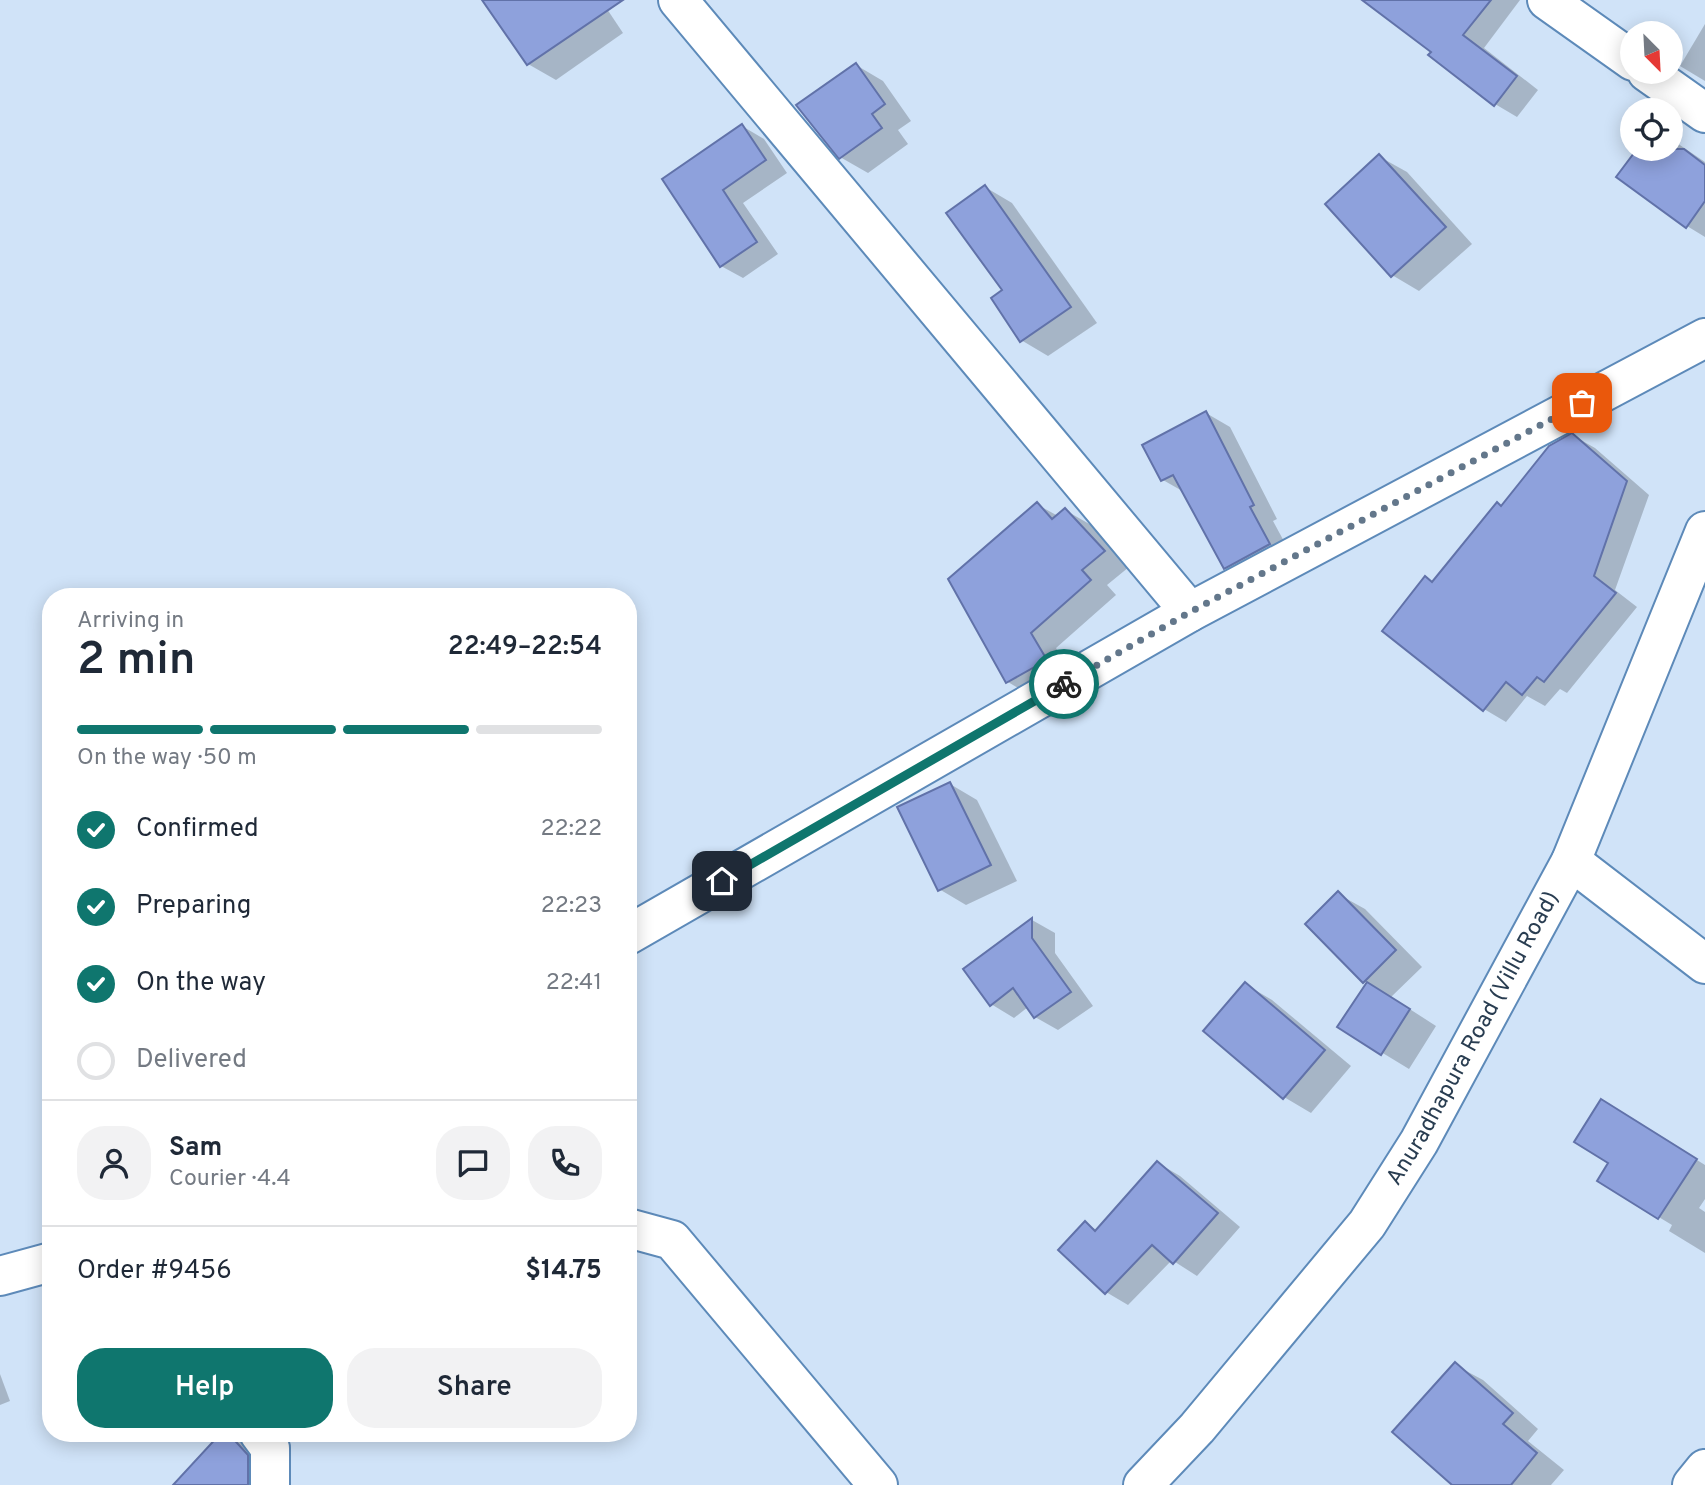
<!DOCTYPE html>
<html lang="en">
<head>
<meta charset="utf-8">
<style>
	:root { --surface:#fff; --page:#f2f2f3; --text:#1f2937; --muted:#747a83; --line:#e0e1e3; --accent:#0f766e }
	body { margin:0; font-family:Overpass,sans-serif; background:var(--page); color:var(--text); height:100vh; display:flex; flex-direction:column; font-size:26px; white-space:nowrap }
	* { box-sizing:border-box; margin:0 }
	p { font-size:23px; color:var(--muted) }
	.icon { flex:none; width:38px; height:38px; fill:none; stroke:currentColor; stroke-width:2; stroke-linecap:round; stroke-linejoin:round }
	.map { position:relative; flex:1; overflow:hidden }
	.side { position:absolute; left:42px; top:588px; width:595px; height:854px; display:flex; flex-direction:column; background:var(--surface); border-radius:28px; box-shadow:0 4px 18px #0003 }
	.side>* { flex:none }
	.needle { width:46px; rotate:156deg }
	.fabs { position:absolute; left:1620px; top:21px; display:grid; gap:14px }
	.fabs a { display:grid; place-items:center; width:63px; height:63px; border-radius:50%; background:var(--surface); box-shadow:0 4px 18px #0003; font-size:35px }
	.pin { position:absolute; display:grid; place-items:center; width:60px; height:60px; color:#fff; margin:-30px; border-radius:14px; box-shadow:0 4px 10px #0006 }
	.courier { position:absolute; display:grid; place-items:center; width:70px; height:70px; margin:-35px; border:5px solid #0f766e; border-radius:50%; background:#fff; color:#222; box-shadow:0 2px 9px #0007 }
	.headline em { font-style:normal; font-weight:600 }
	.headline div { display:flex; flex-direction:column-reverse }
	.headline { display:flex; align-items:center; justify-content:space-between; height:119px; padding:0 35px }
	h1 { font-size:46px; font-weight:600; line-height:52px }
	.bar { display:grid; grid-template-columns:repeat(4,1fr); gap:10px 7px; align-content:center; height:84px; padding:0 35px }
	.bar i { height:9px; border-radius:5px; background:var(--line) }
	.bar .current { background:var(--accent) }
	.bar p { grid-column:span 4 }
	.line { display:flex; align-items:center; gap:18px; padding:0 35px; border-top:2px solid var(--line) }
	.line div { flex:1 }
	.round { display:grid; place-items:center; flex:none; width:74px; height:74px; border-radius:28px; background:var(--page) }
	ol { padding:0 35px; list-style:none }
	li { display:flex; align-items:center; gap:21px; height:77px }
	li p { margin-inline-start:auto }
	li .icon { padding:7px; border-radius:50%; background:var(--accent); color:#fff; stroke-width:4 }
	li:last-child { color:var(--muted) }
	li i { width:38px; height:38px; border:4px solid var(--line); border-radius:50% }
	.primary-button { display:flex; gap:14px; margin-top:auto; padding:14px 35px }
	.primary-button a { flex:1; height:80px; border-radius:28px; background:var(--accent); color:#fff; font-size:28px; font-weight:600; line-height:80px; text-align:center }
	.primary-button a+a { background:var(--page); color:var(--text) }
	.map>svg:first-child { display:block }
</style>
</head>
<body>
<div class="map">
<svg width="1705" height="1485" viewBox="0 0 1705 1485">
	<rect width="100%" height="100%" fill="#d0e3f8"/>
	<!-- shadow -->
	<g fill="#0003">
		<path d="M492,0H601L623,33L556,80L528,64Z"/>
		<path d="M1365,0H1520L1484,48L1538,90L1517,117L1495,104L1431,55L1433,52Z"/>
		<path d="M1705,24V81L1680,66Z"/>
		<path d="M856,65L883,81L911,121L898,130L908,144L868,173L840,157Z"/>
		<path d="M742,126L764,139L787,173L743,203L778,254L743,278L721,266L664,180Z"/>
		<path d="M1671,139L1705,162V237L1687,226L1618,176L1639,149H1671Z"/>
		<path d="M1380,157L1407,172L1472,244L1419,291L1392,275Z"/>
		<path d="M985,187L1012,203L1097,323L1048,356L1021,340L1005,291Z"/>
		<path d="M1206,413L1230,427L1277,519L1273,521L1293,558L1249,582L1225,568L1184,492L1163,480L1144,445Z"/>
		<path d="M1572,435L1595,448L1649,495L1615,590L1637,607L1567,693L1560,689L1545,706L1527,696L1506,722L1484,709L1434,583L1502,507Z"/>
		<path d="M1038,505L1058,516L1065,510L1091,525L1129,567L1107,585L1116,595L1056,648L1071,675L1033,697L1008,682L950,579Z"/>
		<path d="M950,784L977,800L1017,881L966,905L939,889Z"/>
		<path d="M1338,894L1365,909L1422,967L1391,997L1436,1026L1409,1069L1340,1027L1368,984L1364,981Z"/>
		<path d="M1032,920L1055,933V953L1093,1006L1058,1030L1035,1017L1028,1007L1014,1018L991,1004L965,970Z"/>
		<path d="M1245,984L1272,1000L1351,1066L1311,1113L1284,1097Z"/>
		<path d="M1626,1116L1705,1165V1199L1699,1208L1705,1212V1253L1669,1231L1672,1225L1599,1181L1610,1163Z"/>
		<path d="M628,1161L633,1174L628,1176Z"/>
		<path d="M1158,1163L1180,1176L1240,1227L1197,1276L1172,1260L1128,1305L1106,1292L1085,1223L1098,1231Z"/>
		<path d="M1455,1365L1483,1380L1538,1429L1528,1441L1564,1470L1551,1485H1457Z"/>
		<path d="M0,1374L10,1401L0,1405Z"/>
		<path d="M227,1433L237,1439L261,1464V1485H228Z"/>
	</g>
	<!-- building -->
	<g fill="#8ea1dc" stroke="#6172a9" stroke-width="2">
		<path d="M482,0H623L527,65Z"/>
		<path d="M1362,0H1491L1463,35L1517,76L1494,106L1428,55L1431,52Z"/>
		<path d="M856,63L885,104L872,114L882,128L839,159L796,105Z"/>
		<path d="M742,124L766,160L723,190L757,242L720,267L662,179Z"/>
		<path d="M1637,149H1684L1705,165V201L1686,228L1616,177Z"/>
		<path d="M1379,154L1446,227L1391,277L1325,204Z"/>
		<path d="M985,185L1071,307L1020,342L991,298L1002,290L946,213Z"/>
		<path d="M1206,411L1254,505L1250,507L1270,544L1224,569L1173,475L1161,481L1142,445Z"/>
		<path d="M1572,433L1627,481L1594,576L1616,593L1544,682L1537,677L1522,695L1506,682L1483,711L1382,631L1425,576L1432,582L1497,502L1501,506L1549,446Z"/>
		<path d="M1037,502L1052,519L1065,508L1105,551L1082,570L1091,580L1031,633L1047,660L1006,683L948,579Z"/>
		<path d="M950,782L991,865L938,891L897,807Z"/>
		<path d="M1338,891L1396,950L1363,983L1305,924Z"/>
		<path d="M1032,918V938L1071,992L1034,1018L1013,988L990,1006L963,969Z"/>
		<path d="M1245,982L1325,1050L1283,1099L1203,1031Z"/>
		<path d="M1367,982L1410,1009L1381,1055L1337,1027Z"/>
		<path d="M1601,1099L1697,1159L1658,1219L1597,1181L1608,1163L1574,1142Z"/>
		<path d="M1157,1161L1218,1213L1173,1264L1152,1245L1105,1294L1058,1250L1085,1221L1095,1231Z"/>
		<path d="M1455,1362L1513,1413L1503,1424L1537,1453L1511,1485H1452L1392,1432Z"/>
		<path d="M221,1433H228L248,1455V1485H173Z"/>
	</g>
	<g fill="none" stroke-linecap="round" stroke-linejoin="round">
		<defs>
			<g id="street">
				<path d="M678,0L1190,612"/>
				<path d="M1547,0L1633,61"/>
				<path d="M1647,72L1705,113"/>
				<path d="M1571,861L1705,964"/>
				<path d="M628,935L1190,612L1705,338"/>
				<path d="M628,1228L672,1240L878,1485"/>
				<path d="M0,1276L51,1262"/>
				<path d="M259,1433L270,1448V1485"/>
				<path d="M1692,1485L1705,1469"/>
			</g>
			<g id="primary">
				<path id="s1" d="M1143,1485L1197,1428L1367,1224L1419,1142L1571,861L1705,531"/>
			</g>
		</defs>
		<!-- street casing -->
		<use href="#street" stroke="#5d8ab9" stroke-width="42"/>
		<!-- primary casing -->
		<use href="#primary" stroke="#5d8ab9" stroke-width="42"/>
		<!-- street -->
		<use href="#street" stroke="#fff" stroke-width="38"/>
		<!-- primary -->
		<use href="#primary" stroke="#fff" stroke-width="38"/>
	</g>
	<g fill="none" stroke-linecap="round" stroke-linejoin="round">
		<!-- done -->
		<path stroke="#63778b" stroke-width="7" stroke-dasharray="0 12.6" d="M1064,684L1190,612L1582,403"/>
		<!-- route -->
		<path stroke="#0f766e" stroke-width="9" d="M722,881L1064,684"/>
	</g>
	<g text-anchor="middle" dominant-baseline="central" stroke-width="5" stroke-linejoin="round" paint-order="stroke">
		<!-- street labels -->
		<g font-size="23" fill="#293d51" stroke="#d0e3f8">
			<text stroke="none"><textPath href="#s1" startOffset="558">Anuradhapura Road (Villu Road)</textPath></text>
		</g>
	</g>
</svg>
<div class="fabs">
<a><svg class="needle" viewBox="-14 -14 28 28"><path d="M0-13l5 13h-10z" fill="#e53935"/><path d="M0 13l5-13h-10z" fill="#747a83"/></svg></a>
<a><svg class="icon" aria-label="locate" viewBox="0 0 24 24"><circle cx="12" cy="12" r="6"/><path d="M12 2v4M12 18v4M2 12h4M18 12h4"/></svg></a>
</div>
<div class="pin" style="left:1582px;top:403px;background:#ea580c"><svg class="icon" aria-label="bag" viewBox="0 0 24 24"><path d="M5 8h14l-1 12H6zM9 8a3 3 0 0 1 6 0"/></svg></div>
<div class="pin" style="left:722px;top:881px;background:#1f2937"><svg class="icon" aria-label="home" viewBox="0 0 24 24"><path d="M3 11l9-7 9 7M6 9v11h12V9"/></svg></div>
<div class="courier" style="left:1064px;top:684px"><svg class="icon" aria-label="bike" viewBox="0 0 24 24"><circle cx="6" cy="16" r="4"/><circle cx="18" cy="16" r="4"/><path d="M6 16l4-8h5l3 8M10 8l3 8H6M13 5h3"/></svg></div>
<section class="side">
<div class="headline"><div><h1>2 min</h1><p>Arriving in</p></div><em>22:49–22:54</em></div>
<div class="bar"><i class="current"></i><i class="current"></i><i class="current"></i><i></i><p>On the way · 50 m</p></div>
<ol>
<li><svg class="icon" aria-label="check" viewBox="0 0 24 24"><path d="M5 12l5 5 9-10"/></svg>Confirmed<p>22:22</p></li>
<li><svg class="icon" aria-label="check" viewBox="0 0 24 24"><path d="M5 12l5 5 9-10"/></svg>Preparing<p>22:23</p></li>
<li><svg class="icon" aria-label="check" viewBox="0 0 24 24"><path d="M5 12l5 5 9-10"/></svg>On the way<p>22:41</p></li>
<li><i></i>Delivered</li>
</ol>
<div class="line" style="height:126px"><a class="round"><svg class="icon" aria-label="person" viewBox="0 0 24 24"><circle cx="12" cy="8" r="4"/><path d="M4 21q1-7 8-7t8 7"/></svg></a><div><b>Sam</b><p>Courier · 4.4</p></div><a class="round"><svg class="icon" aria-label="chat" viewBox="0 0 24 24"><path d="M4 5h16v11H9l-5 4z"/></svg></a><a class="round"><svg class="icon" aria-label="phone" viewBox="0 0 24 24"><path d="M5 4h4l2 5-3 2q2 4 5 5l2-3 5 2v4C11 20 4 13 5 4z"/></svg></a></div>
<div class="line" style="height:91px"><div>Order #9456</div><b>$14.75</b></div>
<div class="primary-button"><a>Help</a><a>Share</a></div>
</section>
</div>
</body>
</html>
